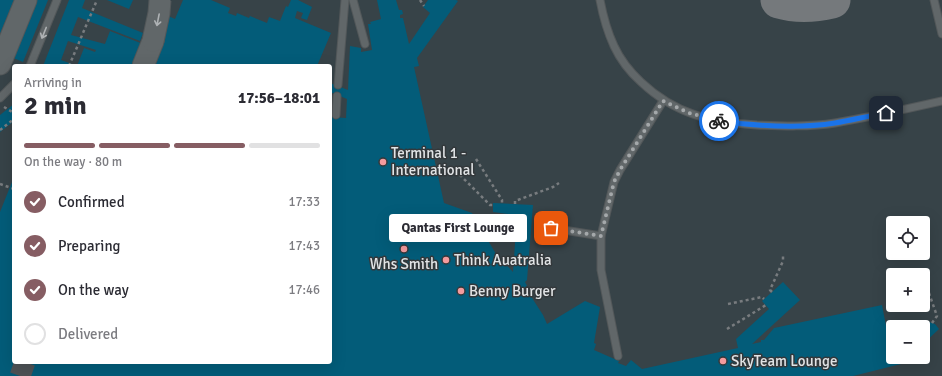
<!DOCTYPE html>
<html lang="en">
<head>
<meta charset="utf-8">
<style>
	:root { --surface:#fff; --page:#f2f2f3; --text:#2b2b33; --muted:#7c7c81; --line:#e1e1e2; --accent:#865d63 }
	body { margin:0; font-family:Signika,sans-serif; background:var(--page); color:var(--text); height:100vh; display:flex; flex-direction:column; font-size:15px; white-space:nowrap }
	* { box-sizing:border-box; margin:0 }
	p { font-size:13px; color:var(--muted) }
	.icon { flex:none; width:22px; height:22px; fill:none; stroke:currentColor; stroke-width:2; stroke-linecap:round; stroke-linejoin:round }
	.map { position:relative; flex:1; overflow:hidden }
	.side { position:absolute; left:12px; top:64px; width:320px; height:300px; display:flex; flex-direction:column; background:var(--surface); border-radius:4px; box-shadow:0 4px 16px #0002 }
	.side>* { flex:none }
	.tools { position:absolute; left:886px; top:216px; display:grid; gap:8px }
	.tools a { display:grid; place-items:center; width:44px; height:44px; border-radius:4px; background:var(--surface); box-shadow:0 4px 16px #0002; font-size:20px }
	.pin { position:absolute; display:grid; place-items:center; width:34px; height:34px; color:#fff; margin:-17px; border-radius:8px; box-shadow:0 2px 6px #0006 }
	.courier { position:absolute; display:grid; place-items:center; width:40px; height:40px; margin:-20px; border:3px solid #1a73e8; border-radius:50%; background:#fff; color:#222; box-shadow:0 1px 5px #0007 }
	.bubble { position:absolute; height:28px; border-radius:4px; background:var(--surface); box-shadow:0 4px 16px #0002; font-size:13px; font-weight:700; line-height:28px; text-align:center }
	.summary em { font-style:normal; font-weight:700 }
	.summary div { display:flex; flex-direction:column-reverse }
	.summary { display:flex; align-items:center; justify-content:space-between; height:68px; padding:0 12px }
	h1 { font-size:26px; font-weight:700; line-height:30px }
	.bar { display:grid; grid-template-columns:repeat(4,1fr); gap:6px 4px; align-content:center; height:48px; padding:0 12px }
	.bar i { height:5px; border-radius:3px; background:var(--line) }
	.bar .active { background:var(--accent) }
	.bar p { grid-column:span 4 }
	ol { padding:0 12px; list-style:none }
	li { display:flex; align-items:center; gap:12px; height:44px }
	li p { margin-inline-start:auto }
	li .icon { padding:4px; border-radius:50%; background:var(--accent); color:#fff; stroke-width:4 }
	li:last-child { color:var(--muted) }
	li i { width:22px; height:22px; border:2px solid var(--line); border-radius:50% }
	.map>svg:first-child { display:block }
</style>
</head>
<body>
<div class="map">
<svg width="942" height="376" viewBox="0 0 942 376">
	<rect width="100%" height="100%" fill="#33383b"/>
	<!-- built -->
	<path fill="#374348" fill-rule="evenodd" d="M0,0H942V376H0ZM14,66H330V362H14ZM893,223H923V253H893ZM893,275H923V305H893ZM893,327H923V357H893Z"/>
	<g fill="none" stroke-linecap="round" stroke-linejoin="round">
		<!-- taxiway -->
		<path stroke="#75797c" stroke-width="37" d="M779,0C796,5 815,4 832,0"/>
	</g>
	<!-- building -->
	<g fill="#035c79" fill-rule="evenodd">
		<path d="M0,0H14L0,34Z"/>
		<path d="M34,0H48L23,62L11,57Z"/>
		<path d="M69,0H85L82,8L143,33L140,41L78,17L71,35L105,44L110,31L153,48L166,15L175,19L183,0H211L230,8L228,13L236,16L237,13L249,18L250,16L267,23L269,17L280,21L286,6L288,7L291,0H298L312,7L307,20L301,18L303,13L297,11L295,18L331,33L317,66H43ZM68,41L96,50L95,52L84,48L77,66L61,60Z"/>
		<path d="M107,0H133L129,9Z"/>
		<path d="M377,0H396L399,10H402L403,14L400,15V18H403L409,44L430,13L423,7L428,0H456L458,1L417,58L419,66L414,67L444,203L472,213L496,254L513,272L517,215L493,212V203L533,205L527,280L525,282L527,286L525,287L543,315L547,324L585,301L600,307L594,343L596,344L594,350L619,361L618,363L626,366L631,360L642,369L738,348L736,339L769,309L762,301L783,282L800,300L752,344L761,342V340H764L774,328L882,305L890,347L893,346V357H909L901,364L853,376H0V212L14,177V362H330V120L331,117L346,118L347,99L330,92V83L348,90L350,46L361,48V52L372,50L368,24H371L370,22L381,19Z"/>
		<path d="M14,104V121L0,132V115Z"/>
		<path d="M929,322L935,324L939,329L923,344V328L926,323Z"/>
	</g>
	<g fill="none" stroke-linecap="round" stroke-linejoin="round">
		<!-- secondary-tunnel -->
		<path stroke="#4d5255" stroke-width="21" stroke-dasharray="21 10" stroke-linecap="butt" d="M20,376L25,362"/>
		<defs>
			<g id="lane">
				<path d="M353,0L365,44"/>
				<path d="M600,0C603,16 607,31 614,46C620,59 630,72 641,82C676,115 711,122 757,125C783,126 810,127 835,123C871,117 907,109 942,101"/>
				<path d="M934,0L942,34"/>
				<path d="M30,66L57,0"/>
				<path d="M338,85L345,0"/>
				<path d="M0,98L14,84"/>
				<path d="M336,115L337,96"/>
				<path d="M551,228L601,236"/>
				<path d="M618,356L601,270V236L614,182L620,170L663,101"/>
			</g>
			<g id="secondary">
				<path d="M0,64L26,0"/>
				<path d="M143,66L153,41"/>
			</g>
		</defs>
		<!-- lane casing -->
		<use href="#lane" stroke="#525759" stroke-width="9"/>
		<!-- secondary casing -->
		<use href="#secondary" stroke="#525759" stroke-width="23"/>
		<!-- path -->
		<g stroke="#787c7f" stroke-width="2.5" stroke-dasharray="3 3" stroke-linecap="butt">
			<path d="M420,0L424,6"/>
			<path d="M69,66L97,0"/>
			<path d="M4,107L14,113"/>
			<path d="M0,130L14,119"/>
			<path d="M476,159L502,200V203"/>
			<path d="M458,169L460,175L490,205H493"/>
			<path d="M0,184L14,189"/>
			<path d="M515,204V201L553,187L559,183"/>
			<path d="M916,272H922L923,275"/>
			<path d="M923,276L937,316L932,323"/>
			<path d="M772,292L770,290L783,261V255"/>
			<path d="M728,304L762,297L764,299"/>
			<path d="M727,329L766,305"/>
		</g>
		<!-- lane -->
		<use href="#lane" stroke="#616769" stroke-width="7"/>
		<!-- secondary -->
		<use href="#secondary" stroke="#616769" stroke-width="21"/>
		<defs>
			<path id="secondary-bridge" d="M153,41L159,13L160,0"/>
		</defs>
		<!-- secondary-bridge casing -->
		<use href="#secondary-bridge" stroke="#525759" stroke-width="23" stroke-linecap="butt"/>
		<!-- secondary-bridge -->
		<use href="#secondary-bridge" stroke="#616769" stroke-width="21"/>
	</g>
	<!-- one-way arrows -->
	<defs><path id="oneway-shaft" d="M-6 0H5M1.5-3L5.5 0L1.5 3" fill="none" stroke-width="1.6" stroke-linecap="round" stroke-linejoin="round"/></defs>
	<g stroke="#aeb2b4">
		<use href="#oneway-shaft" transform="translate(158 20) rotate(101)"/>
		<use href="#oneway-shaft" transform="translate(44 33) rotate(112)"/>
	</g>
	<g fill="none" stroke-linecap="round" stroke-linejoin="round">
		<!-- done -->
		<path stroke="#a4a8aa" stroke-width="4" stroke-dasharray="0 7.2" d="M551,228L601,236L614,182L620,170L663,101L689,113L719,121"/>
		<!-- route -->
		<path stroke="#1a73e8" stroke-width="5" d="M719,121C757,126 797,129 835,123C852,120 869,116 886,113"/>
	</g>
	<!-- markers -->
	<g fill="#f59b9e" stroke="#33383b" stroke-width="1.5">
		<circle cx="383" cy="162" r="4"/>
		<circle cx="404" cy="249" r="4"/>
		<circle cx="446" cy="260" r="4"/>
		<circle cx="461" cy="291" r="4"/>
		<circle cx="723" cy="361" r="4"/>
	</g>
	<g text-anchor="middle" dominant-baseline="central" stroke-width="3" stroke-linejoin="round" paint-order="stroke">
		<!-- poi labels -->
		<g font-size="15" fill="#e1e4e6" stroke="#33383b" text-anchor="start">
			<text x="391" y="153">Terminal 1 -<tspan x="391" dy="17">International</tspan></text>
			<text x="454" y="260">Think Auatralia</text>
			<text x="404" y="264" text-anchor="middle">Whs Smith</text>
			<text x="469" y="291">Benny Burger</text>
			<text x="731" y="361">SkyTeam Lounge</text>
		</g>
	</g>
</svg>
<div class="tools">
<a><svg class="icon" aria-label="locate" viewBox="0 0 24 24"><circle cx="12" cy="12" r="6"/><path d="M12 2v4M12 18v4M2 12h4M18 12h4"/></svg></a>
<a>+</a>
<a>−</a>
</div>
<div class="pin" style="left:551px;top:228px;background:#ea580c"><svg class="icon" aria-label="bag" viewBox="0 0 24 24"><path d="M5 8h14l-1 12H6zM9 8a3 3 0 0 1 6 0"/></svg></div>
<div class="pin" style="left:886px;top:113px;background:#1f2937"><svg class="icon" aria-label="home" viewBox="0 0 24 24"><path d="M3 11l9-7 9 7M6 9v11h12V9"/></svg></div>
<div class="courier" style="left:719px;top:121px"><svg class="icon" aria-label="bike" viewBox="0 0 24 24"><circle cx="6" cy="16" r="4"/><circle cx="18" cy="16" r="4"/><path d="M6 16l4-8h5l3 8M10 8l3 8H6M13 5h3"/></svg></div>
<div class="bubble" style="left:389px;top:214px;width:138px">Qantas First Lounge</div>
<section class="side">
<div class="summary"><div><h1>2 min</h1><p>Arriving in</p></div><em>17:56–18:01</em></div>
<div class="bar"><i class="active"></i><i class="active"></i><i class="active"></i><i></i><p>On the way · 80 m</p></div>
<ol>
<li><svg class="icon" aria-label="check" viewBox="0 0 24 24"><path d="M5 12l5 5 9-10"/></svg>Confirmed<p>17:33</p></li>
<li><svg class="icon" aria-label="check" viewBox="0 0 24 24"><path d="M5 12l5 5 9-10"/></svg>Preparing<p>17:43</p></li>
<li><svg class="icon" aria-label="check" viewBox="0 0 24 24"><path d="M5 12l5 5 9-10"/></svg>On the way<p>17:46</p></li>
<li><i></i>Delivered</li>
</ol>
</section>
</div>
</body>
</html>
